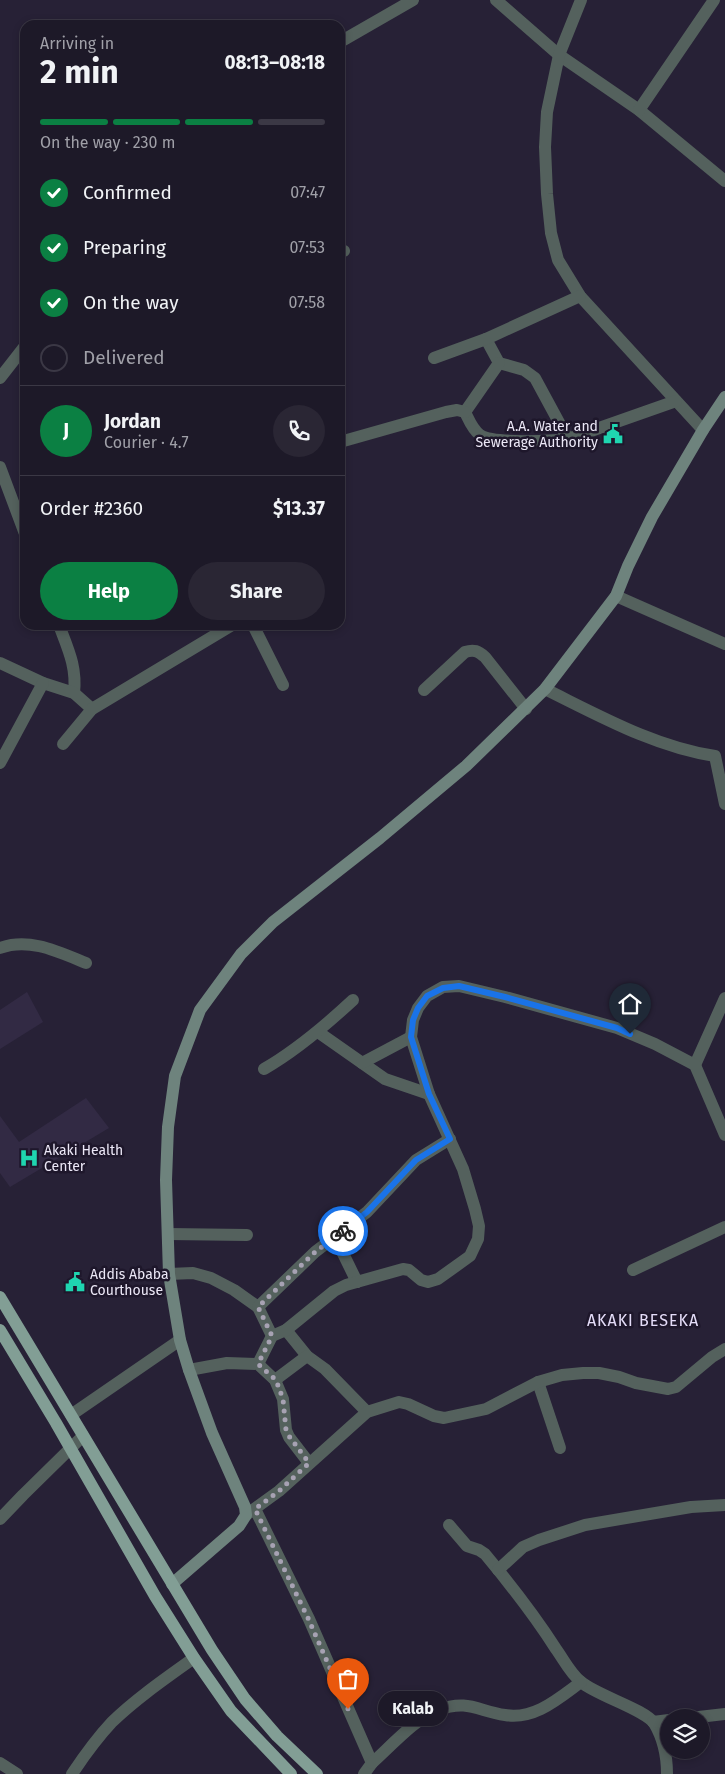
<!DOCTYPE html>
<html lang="en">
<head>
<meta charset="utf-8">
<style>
	:root { --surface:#1d1928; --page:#2a2634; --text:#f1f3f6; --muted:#a0a0a8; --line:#3b3845; --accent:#0b8043 }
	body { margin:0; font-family:"Fira Sans",sans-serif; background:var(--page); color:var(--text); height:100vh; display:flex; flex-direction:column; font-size:19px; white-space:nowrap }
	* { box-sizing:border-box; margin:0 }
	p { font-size:16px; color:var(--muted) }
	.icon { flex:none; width:28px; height:28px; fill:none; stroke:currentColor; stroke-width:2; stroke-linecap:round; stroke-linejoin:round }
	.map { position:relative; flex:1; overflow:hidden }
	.panel { position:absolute; left:20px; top:20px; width:325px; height:610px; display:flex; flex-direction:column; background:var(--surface); border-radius:15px; box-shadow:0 2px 8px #0003,0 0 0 1px var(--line) }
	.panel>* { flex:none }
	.fabs { position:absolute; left:660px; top:1709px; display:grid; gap:10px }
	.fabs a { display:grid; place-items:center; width:50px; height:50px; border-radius:50%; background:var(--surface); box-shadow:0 2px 8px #0003,0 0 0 1px var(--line); font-size:25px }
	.pin { position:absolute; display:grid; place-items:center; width:42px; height:42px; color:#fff; margin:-51px -21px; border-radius:50% 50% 50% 0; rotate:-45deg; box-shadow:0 0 5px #0007 }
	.pin .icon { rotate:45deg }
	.courier { position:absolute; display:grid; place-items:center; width:50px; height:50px; margin:-25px; border:4px solid #1a73e8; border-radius:50%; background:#fff; color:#222; box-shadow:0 1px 6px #0007 }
	.bubble { position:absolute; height:35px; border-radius:18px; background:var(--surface); box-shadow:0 2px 8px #0003,0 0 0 1px var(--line); font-size:16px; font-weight:700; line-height:35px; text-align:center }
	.headline em { font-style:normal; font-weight:700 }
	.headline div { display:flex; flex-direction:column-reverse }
	.headline { display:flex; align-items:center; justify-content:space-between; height:85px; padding:0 20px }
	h1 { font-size:32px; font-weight:700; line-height:38px }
	.bar { display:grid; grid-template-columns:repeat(4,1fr); gap:8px 5px; align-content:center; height:60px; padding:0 20px }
	.bar i { height:6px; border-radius:4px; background:var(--line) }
	.bar .on { background:var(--accent) }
	.bar p { grid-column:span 4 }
	.line { display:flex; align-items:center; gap:12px; padding:0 20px; border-top:1px solid var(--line) }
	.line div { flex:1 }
	.round { display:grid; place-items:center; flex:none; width:52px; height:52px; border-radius:26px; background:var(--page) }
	ol { padding:0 20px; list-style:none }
	li { display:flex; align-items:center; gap:15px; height:55px }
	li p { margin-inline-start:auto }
	li .icon { padding:5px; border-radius:50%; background:var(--accent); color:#fff; stroke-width:4 }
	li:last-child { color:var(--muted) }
	li i { width:28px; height:28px; border:2px solid var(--line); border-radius:50% }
	.action { display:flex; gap:10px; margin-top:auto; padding:10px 20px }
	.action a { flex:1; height:58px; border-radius:30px; background:var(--accent); color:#fff; font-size:20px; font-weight:700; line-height:58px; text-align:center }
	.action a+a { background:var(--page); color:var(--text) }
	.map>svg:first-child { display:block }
</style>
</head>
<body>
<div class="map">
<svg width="725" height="1774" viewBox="0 0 725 1774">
	<rect width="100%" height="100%" fill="#272136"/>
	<!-- built -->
	<g fill="#322a44">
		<path d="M27,992L43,1022L0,1049V1010Z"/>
		<path d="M86,1098L109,1128L10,1187L0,1173V1116L19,1142Z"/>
	</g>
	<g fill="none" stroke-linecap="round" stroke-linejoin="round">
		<!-- minor -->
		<g stroke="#54615d" stroke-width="12">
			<path d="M496,0L559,55L639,110L725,181"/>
			<path d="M581,0L559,55L547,112L545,147L547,194L551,233L558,260L580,296L703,430"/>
			<path d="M340,42L413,0"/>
			<path d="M639,110L714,0"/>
			<path d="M340,252L344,251"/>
			<path d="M486,339L499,363L524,370L535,378L568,439"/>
			<path d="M434,358L486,339L580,296"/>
			<path d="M0,378L25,346"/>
			<path d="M465,412C469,420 472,429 480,435C493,444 552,441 568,439L676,401"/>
			<path d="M465,412L499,363"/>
			<path d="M340,442L446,412L457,410L465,412"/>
			<path d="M0,467L25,534"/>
			<path d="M616,596L725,644"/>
			<path d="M59,625C68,649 77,667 74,693"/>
			<path d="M253,625L283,685"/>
			<path d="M0,663L43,683L74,693L92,709"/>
			<path d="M545,689C600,716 655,747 715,756L725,804"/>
			<path d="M424,690L465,652C474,649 478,651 485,657L526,709"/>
			<path d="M63,744L92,709L232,625"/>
			<path d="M0,763L43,683"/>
			<path d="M0,948C29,937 59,952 86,963"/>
			<path d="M318,1032L385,1079L429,1094"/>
			<path d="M362,1063L411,1037"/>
			<path d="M695,1065L725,998"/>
			<path d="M264,1069C297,1050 325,1026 353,1000"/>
			<path d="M168,1234L247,1235"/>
			<path d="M335,1237L357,1282"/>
			<path d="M633,1270L725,1227"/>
			<path d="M169,1274L193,1273L211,1278L234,1290L258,1307L272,1336"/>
			<path d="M258,1307L315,1252L367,1212L416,1160L450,1139"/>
			<path d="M286,1330L307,1356L325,1369L367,1412"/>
			<path d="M258,1364L272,1336L286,1330L334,1291L346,1285L403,1269L409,1270L421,1280L428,1282L438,1279L470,1256L478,1239L479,1226L475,1209L463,1169L429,1094L411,1037L413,1020L418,1008L427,996L443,987L459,986L505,997L617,1028L655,1044L695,1065L725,1135"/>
			<path d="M189,1370L227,1363L258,1364L275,1380L283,1399L286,1430L289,1437L309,1463"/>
			<path d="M275,1380L307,1356"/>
			<path d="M538,1382L560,1448"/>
			<path d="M71,1415L180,1340"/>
			<path d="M255,1509L309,1619L372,1763L364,1774"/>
			<path d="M246,1515L279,1491L367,1412L399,1402L408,1404L434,1416L444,1418L486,1409L538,1382L562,1375L583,1373H599L619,1377L636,1383L668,1389L676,1387L712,1357L725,1349"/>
			<path d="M449,1525L467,1546L479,1550L485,1554C510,1584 535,1616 556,1649C564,1660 570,1673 581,1682C598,1696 644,1709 654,1723C663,1738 667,1757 667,1774"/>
			<path d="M498,1570L523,1547L539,1540L585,1525L691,1507L725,1505"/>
			<path d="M690,1718L725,1714"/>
			<path d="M653,1722L669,1720"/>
			<path d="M0,1763L17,1774"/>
			<path d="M372,1763C389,1748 417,1717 438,1710C468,1699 478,1711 505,1715C535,1720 559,1698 581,1682"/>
			<path d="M72,1774C84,1756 97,1738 112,1722C137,1698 166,1678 194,1658"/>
		</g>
		<!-- tertiary -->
		<path stroke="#54615d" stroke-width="12" d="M0,1519L23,1495L83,1436"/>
		<!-- secondary -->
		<path stroke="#6e837d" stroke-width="12" d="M172,1584L239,1526L246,1515L245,1507L212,1433L189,1370L180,1340L169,1274L166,1180L168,1127L175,1076L200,1010L241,954L273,922L380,838L466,766L545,689L616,596L628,566L652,517L703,430L725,397"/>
		<!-- primary -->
		<g stroke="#829e95" stroke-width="12">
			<path d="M0,1297L212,1650L245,1699L277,1736L317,1774"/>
			<path d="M0,1330L56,1423L155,1596L194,1658L231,1711L291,1774"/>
		</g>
	</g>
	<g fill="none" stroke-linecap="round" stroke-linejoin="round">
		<!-- done -->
		<path stroke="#a7a2b3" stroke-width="5" stroke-dasharray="0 9" d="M343,1231L315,1252L258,1307L272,1336L258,1364L276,1380L283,1399L286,1430L289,1436L309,1463L279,1491L255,1509L308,1618L348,1709"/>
		<!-- route -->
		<path stroke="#1a73e8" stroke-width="6" d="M343,1231L367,1212L416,1160L450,1139L429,1094L411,1037L413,1020L418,1008L427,996L443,988L459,986L505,997L617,1028L630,1034"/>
	</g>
	<!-- icons -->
	<defs>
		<symbol id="civic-bare" viewBox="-9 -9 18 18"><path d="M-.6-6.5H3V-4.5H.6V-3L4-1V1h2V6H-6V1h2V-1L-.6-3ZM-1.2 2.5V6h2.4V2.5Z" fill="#1fd5b0" stroke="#1e172b" stroke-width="2.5" paint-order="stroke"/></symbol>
		<symbol id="hospital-bare" viewBox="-9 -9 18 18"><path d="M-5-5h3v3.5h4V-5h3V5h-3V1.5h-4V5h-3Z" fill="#1fd5b0" stroke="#1e172b" stroke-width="2.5" paint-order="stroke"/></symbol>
	</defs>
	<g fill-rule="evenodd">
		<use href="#civic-bare" x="599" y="420" width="28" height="28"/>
		<use href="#hospital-bare" x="15" y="1144" width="28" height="28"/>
		<use href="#civic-bare" x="61" y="1268" width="28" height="28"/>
	</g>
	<g text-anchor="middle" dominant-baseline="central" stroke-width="5" stroke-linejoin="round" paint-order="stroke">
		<!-- poi labels -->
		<g font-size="14" fill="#ece8f7" stroke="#1e172b" text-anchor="start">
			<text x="598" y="426" text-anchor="end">A.A. Water and<tspan x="598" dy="16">Sewerage Authority</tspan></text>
			<text x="44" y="1150">Akaki Health<tspan x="44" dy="16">Center</tspan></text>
			<text x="90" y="1274">Addis Ababa<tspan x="90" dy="16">Courthouse</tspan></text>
		</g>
		<!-- quarter labels -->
		<g font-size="16" letter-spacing="1" fill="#e4dcf8" stroke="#1e172b">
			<text x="643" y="1320">AKAKI BESEKA</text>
		</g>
	</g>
</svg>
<div class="fabs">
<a><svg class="icon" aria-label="layers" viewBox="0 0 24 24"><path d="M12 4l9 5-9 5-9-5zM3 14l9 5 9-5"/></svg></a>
</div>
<div class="pin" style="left:348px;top:1709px;background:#ea580c"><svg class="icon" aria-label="bag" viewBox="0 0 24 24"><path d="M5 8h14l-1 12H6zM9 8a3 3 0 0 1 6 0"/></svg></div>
<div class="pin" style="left:630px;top:1034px;background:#1f2937"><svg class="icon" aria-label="home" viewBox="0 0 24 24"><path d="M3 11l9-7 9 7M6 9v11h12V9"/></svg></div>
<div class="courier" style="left:343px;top:1231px"><svg class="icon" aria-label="bike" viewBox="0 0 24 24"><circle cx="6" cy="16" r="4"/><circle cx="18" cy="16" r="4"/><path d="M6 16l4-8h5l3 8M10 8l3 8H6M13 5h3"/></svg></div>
<div class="bubble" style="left:378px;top:1691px;width:70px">Kalab</div>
<section class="panel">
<div class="headline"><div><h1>2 min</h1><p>Arriving in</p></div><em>08:13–08:18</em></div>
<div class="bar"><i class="on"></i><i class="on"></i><i class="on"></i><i></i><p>On the way · 230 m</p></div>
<ol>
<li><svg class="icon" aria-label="check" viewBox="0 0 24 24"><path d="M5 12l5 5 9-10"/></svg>Confirmed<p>07:47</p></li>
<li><svg class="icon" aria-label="check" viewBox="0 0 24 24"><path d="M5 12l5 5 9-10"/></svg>Preparing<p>07:53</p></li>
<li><svg class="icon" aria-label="check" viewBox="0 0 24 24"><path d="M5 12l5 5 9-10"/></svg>On the way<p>07:58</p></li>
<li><i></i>Delivered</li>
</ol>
<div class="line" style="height:90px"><b class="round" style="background:var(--accent);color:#fff">J</b><div><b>Jordan</b><p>Courier · 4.7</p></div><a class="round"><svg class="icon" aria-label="phone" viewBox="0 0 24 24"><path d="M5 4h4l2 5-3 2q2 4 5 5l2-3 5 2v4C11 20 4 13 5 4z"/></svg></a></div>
<div class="line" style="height:65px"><div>Order #2360</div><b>$13.37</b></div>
<div class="action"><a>Help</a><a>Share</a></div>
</section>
</div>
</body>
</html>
